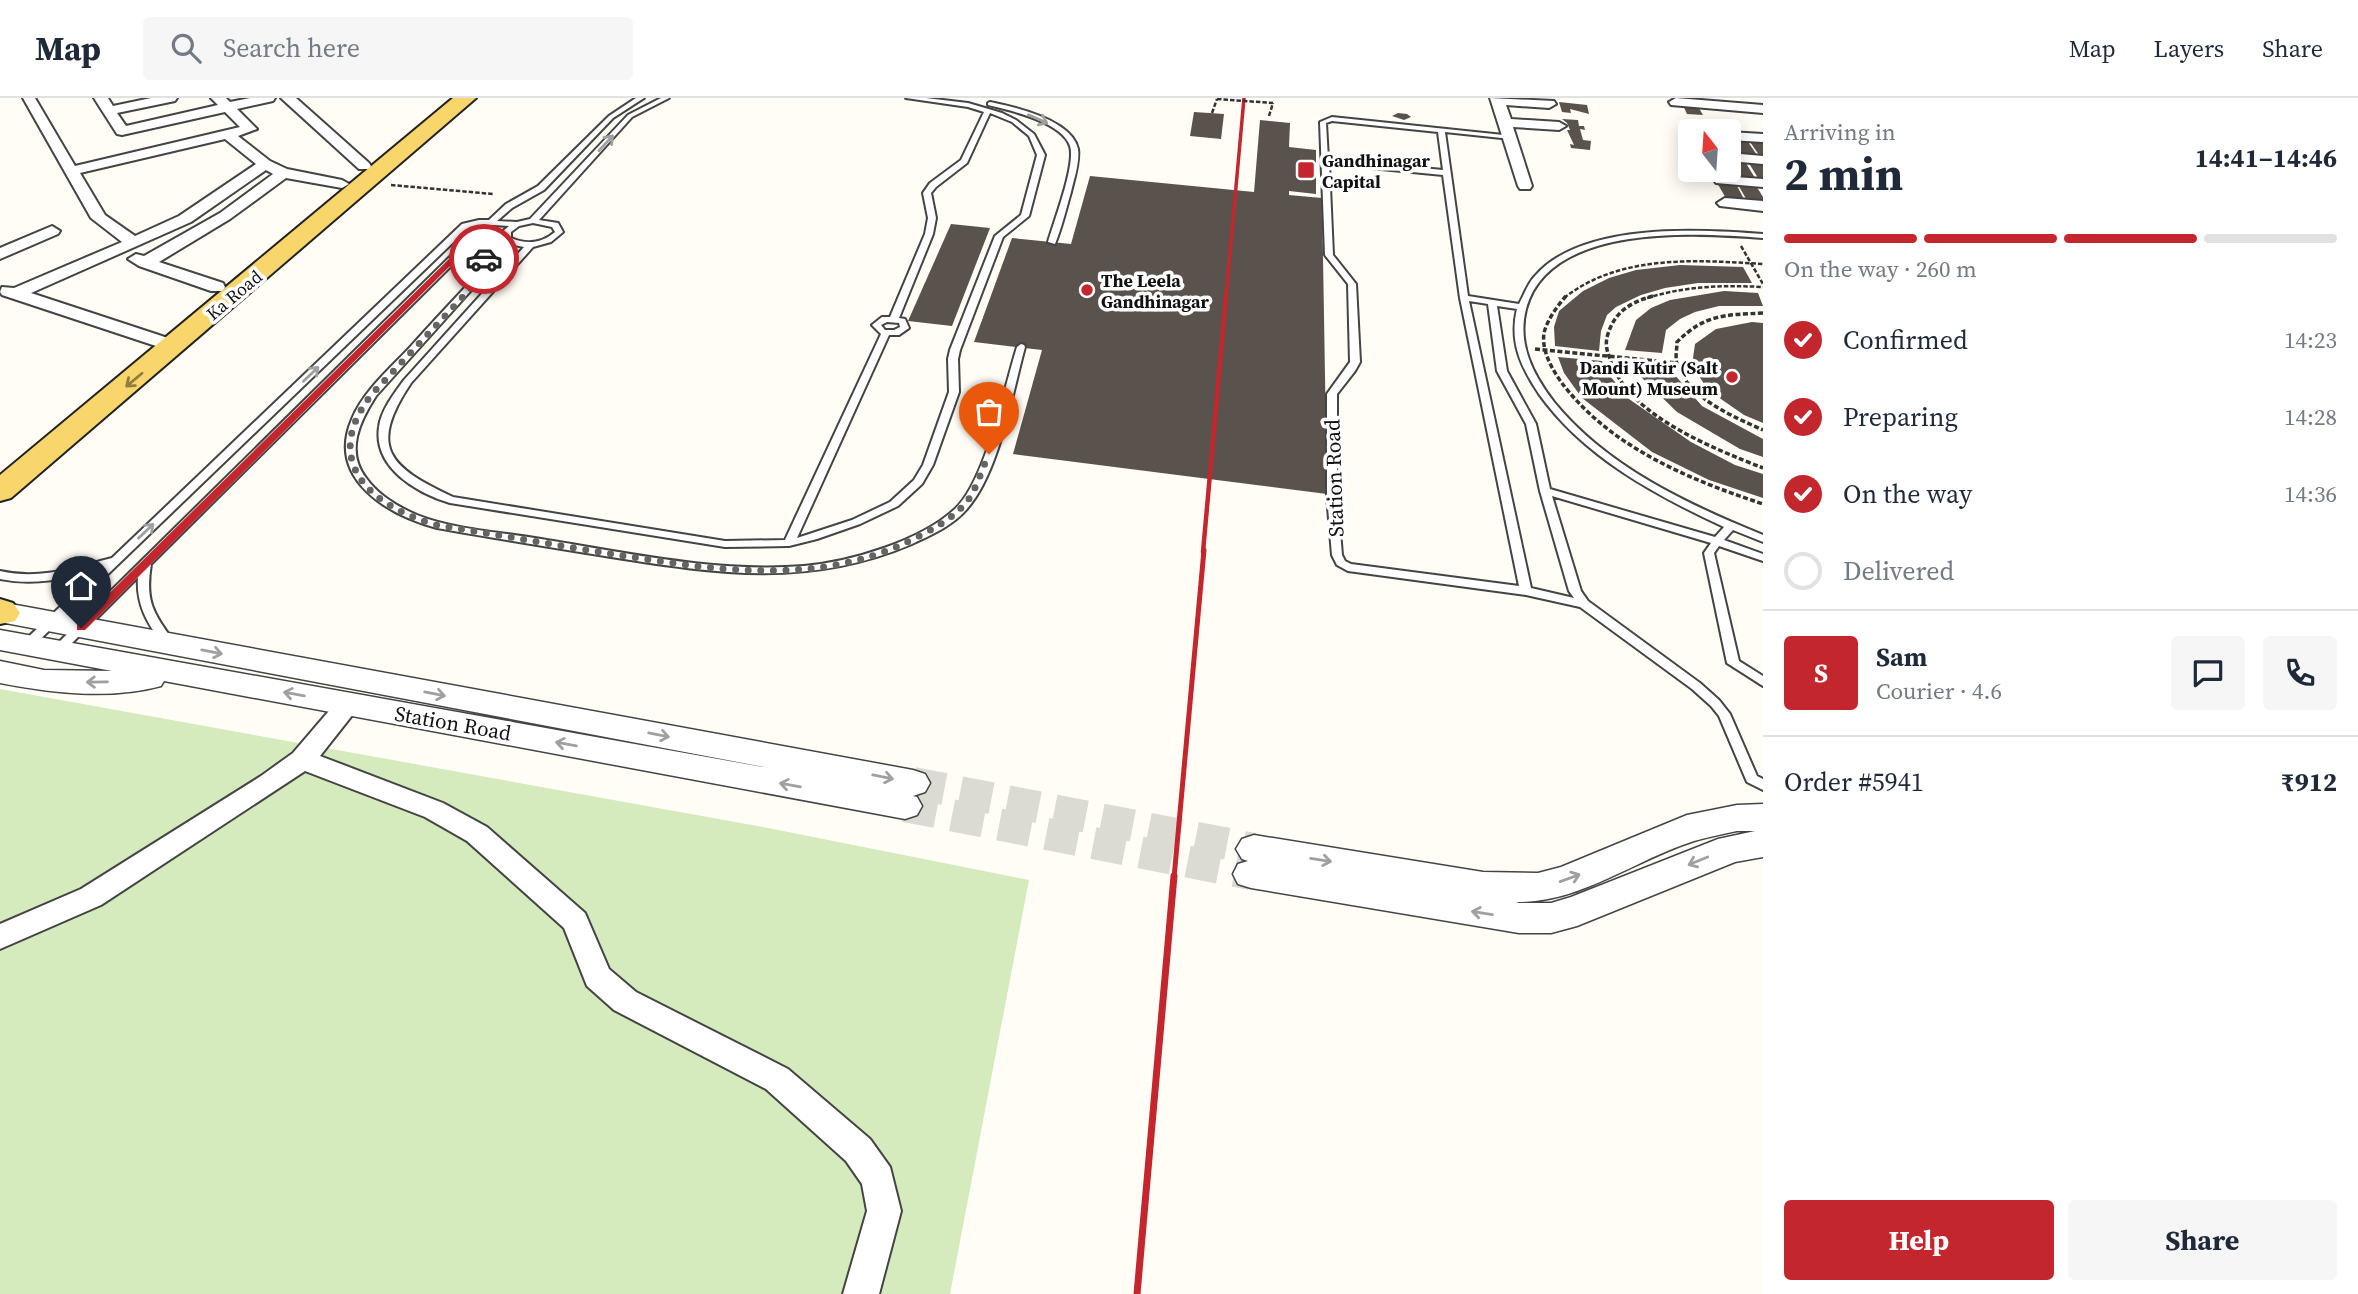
<!DOCTYPE html>
<html lang="en">
<head>
<meta charset="utf-8">
<style>
	:root { --surface:#fff; --page:#f6f6f7; --text:#1f2937; --muted:#747a83; --line:#e0e1e3; --accent:#c4262e }
	body { margin:0; font-family:"Source Serif 4",serif; background:var(--page); color:var(--text); height:100vh; display:flex; flex-direction:column; font-size:26px; white-space:nowrap }
	* { box-sizing:border-box; margin:0 }
	p { font-size:23px; color:var(--muted) }
	.icon { flex:none; width:38px; height:38px; fill:none; stroke:currentColor; stroke-width:2; stroke-linecap:round; stroke-linejoin:round }
	.map { position:relative; flex:1; overflow:hidden }
	.side { display:flex; flex-direction:column; background:var(--surface); width:595px }
	.side>* { flex:none }
	.needle { width:46px; rotate:343deg }
	.fabs { position:absolute; left:1678px; top:21px; display:grid; gap:14px }
	.fabs a { display:grid; place-items:center; width:63px; height:63px; border-radius:7px; background:var(--surface); box-shadow:0 4px 18px #0003; font-size:35px }
	.pin { position:absolute; display:grid; place-items:center; width:60px; height:60px; color:#fff; margin:-72px -30px; border-radius:50% 50% 50% 0; rotate:-45deg; box-shadow:0 0 7px #0007 }
	.pin .icon { rotate:45deg }
	.courier { position:absolute; display:grid; place-items:center; width:70px; height:70px; margin:-35px; border:5px solid #c4262e; border-radius:50%; background:#fff; color:#222; box-shadow:0 2px 9px #0007 }
	.overview em { font-style:normal; font-weight:700 }
	.overview div { display:flex; flex-direction:column-reverse }
	.overview { display:flex; align-items:center; justify-content:space-between; height:119px; padding:0 21px }
	h1 { font-size:46px; font-weight:700; line-height:52px }
	.bar { display:grid; grid-template-columns:repeat(4,1fr); gap:10px 7px; align-content:center; height:84px; padding:0 21px }
	.bar i { height:9px; border-radius:5px; background:var(--line) }
	.bar .on { background:var(--accent) }
	.bar p { grid-column:span 4 }
	.line { display:flex; align-items:center; gap:18px; padding:0 21px; border-top:2px solid var(--line) }
	.line div { flex:1 }
	.round { display:grid; place-items:center; flex:none; width:74px; height:74px; border-radius:7px; background:var(--page) }
	ol { padding:0 21px; list-style:none }
	li { display:flex; align-items:center; gap:21px; height:77px }
	li p { margin-inline-start:auto }
	li .icon { padding:7px; border-radius:50%; background:var(--accent); color:#fff; stroke-width:4 }
	li:last-child { color:var(--muted) }
	li i { width:38px; height:38px; border:4px solid var(--line); border-radius:50% }
	.cta { display:flex; gap:14px; margin-top:auto; padding:14px 21px }
	.cta a { flex:1; height:80px; border-radius:7px; background:var(--accent); color:#fff; font-size:28px; font-weight:700; line-height:80px; text-align:center }
	.cta a+a { background:var(--page); color:var(--text) }
	header { display:flex; align-items:center; gap:42px; box-sizing:border-box; height:98px; padding:0 35px; background:var(--surface); border-bottom:2px solid var(--line) }
	header strong { font-size:33px }
	nav { display:flex; gap:38px; margin-inline-start:auto; font-size:24px }
	.search { width:490px; height:63px; background:var(--page); display:flex; align-items:center; gap:18px; box-sizing:border-box; padding:0 24px; border-radius:7px; color:var(--muted); font-size:26px }
	main { display:flex; flex:1; min-height:0 }
	.map>svg:first-child { display:block }
</style>
</head>
<body>
<header>
<strong>Map</strong>
<div class="search"><svg class="icon" aria-label="search" viewBox="0 0 24 24"><circle cx="10" cy="10" r="6"/><path d="M15 15l6 6"/></svg>Search here</div>
<nav><a>Map</a><a>Layers</a><a>Share</a></nav>
</header>
<main>
<div class="map">
<svg width="1763" height="1196" viewBox="0 0 1763 1196">
	<rect width="100%" height="100%" fill="#fffdf5"/>
	<!-- green -->
	<path fill="#d5ebbd" d="M0,591L763,729L1029,782L950,1196H0Z"/>
	<!-- building -->
	<g fill="#5a524d">
		<path d="M1559,4L1587,7L1589,16L1570,11L1571,15L1562,14Z"/>
		<path d="M1682,5L1697,7L1703,17L1687,16Z"/>
		<path d="M1194,14L1224,16L1221,41L1190,38Z"/>
		<path d="M1398,15L1407,16L1411,19L1404,22L1392,18Z"/>
		<path d="M1562,21L1578,22L1579,28H1584L1585,32L1580,31L1583,42L1591,43L1590,52L1571,50L1570,46L1574,47L1567,32H1570L1567,25Z"/>
		<path d="M1260,22L1290,25L1289,49L1316,52V96L1289,93V97L1322,100L1327,396L1013,356L1042,252L974,244L1012,140L1071,146L1090,78L1254,94Z"/>
		<path d="M1729,39L1746,41L1757,57L1738,56Z"/>
		<path d="M1748,41L1763,42V57H1759Z"/>
		<path d="M1729,61L1744,62L1755,80L1736,78Z"/>
		<path d="M1747,62L1763,64V81L1758,80Z"/>
		<path d="M1716,83L1735,84L1745,103L1727,102Z"/>
		<path d="M1737,85L1755,86L1763,99V105L1748,104Z"/>
		<path d="M951,126L990,130L952,228L908,223Z"/>
		<path d="M1680,167L1743,169L1752,185H1698L1665,190L1641,197L1616,209L1607,217L1601,233L1599,253L1555,248L1554,229L1559,213L1583,193L1609,180L1636,172Z"/>
		<path d="M1724,193L1758,195L1763,208H1719L1695,214L1680,221L1666,232L1662,255L1625,252L1636,222L1651,210L1670,202Z"/>
		<path d="M1752,224L1763,225V325L1744,317L1708,292L1692,267L1695,246L1716,231Z"/>
		<path d="M1558,259L1602,263L1610,278L1629,301L1691,344L1735,367L1763,376V400L1709,382L1652,354L1582,300L1564,275Z"/>
		<path d="M1637,275H1673L1702,308L1763,341V359L1740,351L1677,314Z"/>
	</g>
	<g fill="none" stroke-linecap="round" stroke-linejoin="round">
		<!-- tertiary-tunnel -->
		<g stroke="#dbdad3" stroke-width="32" stroke-dasharray="32 16" stroke-linecap="butt">
			<path d="M913,685L1254,751"/>
			<path d="M905,708L1251,776"/>
		</g>
		<defs>
			<g id="service">
				<path d="M636,0H644L613,20L544,92L512,110L497,123L517,124L530,121L628,17L661,0H669L632,19L539,122L558,125L563,134L551,144L533,149L411,285C367,351 390,369 453,399L725,443L785,442L881,236L872,227L882,219H890L925,136L928,120L923,95L930,85L961,62L984,14L968,9L906,0H926L968,5L1002,15L1016,22L1034,36L1045,57L1029,118L1003,139L960,252L958,261L959,294L933,367L922,386L898,408L860,426L817,441L789,448L725,449L450,405C417,395 373,370 379,329C381,312 394,296 404,282L524,149C494,144 486,133 461,158C474,155 485,157 493,168L376,298C360,323 345,353 366,380C378,397 398,409 417,417C455,432 501,434 541,441C628,455 716,475 804,468C850,464 921,443 955,411C986,382 1004,290 1017,249L1021,246L1024,247L1025,249C1012,296 999,376 966,412C952,428 931,437 912,446C807,491 713,475 605,458C549,449 493,440 437,430C388,417 326,381 352,321C364,292 392,269 412,247C436,220 461,194 485,168C476,159 465,161 454,165L151,466C145,504 153,514 174,544L172,547H164C147,526 136,506 138,479L62,555H54L52,552L54,549L467,142L480,138H503V133L509,128L493,127L487,130H484V127L468,130L30,551H22L20,548L22,545L100,471C67,481 35,488 0,481V473C40,482 73,470 112,460L462,126L479,122H489L506,106L538,88L609,18ZM990,15L1012,24L1029,38L1037,57L1021,117L995,138L950,252L948,261L949,294L923,367L914,382L890,404L852,422L797,440L889,237H899L909,230L905,221L899,220L933,136L936,120L931,95L936,89L967,65ZM533,125L552,129L555,134C542,145 527,147 511,140V134L519,128ZM887,224L899,225L900,229L894,232H885L881,227Z"/>
				<path d="M990,4C1015,9 1072,22 1078,51C1080,64 1074,81 1071,94C1066,111 1062,129 1055,146L1048,144C1054,123 1076,66 1070,48C1062,24 1009,12 988,7V5Z"/>
				<path d="M1332,19L1513,38L1515,39L1511,41L1445,34L1468,198L1519,206C1524,197 1528,185 1535,178C1581,124 1699,131 1763,136V140C1695,135 1549,125 1526,211C1517,246 1533,277 1554,304C1607,369 1687,406 1763,437V444L1733,432L1724,442L1763,456V463L1719,448L1714,455L1739,563L1763,578V588L1727,565L1704,455L1711,445L1552,398L1581,493L1588,503L1700,585L1719,602L1730,616L1757,678L1763,681V692L1747,684L1719,618L1711,608L1692,591L1580,509L1526,497L1348,473L1337,467L1332,457L1327,397V296L1350,264L1348,186L1325,157L1320,24ZM1332,23L1438,34L1443,72L1328,61L1326,25ZM1329,66L1443,77L1460,200L1519,488L1351,466L1345,463L1342,457L1337,397V296L1355,273L1360,264L1356,186L1333,157ZM1469,203L1488,206L1497,273L1526,326L1540,393L1569,493L1574,500L1531,490ZM1497,208L1517,211C1509,244 1521,269 1539,296C1584,359 1655,397 1724,429L1715,439L1550,391L1536,326L1507,273Z"/>
			</g>
			<g id="minor">
				<path d="M23,0H35L75,68L240,29L225,14L122,37L117,36L94,0H108L113,8L151,0H177L175,3L117,15L126,28L218,7L211,0H226L230,4L250,0H275L273,3L237,11L257,31L238,38L270,63L287,71L342,82L349,86L342,90L286,80L230,121L159,164L223,185L225,189L223,193H211L139,168L128,161L136,156L144,158L220,115L273,76L266,72L191,124L31,195L180,244L183,248L174,253L168,252L2,197L0,194L2,189L14,190L122,144L91,120ZM225,41L256,66L179,118L135,138L105,117L80,75Z"/>
				<path d="M281,0H296L369,65L371,68L369,71H359Z"/>
				<path d="M1490,0L1554,3L1556,6L1549,10L1506,7L1511,21L1559,24L1566,28L1559,32L1513,29L1532,88L1530,91H1520L1518,88Z"/>
				<path d="M1676,0L1763,7V15L1671,7L1669,4Z"/>
				<path d="M1729,34L1763,36V44L1729,42Z"/>
				<path d="M1729,55L1763,58V66L1729,63Z"/>
				<path d="M1721,78L1763,81V89L1716,85L1714,82Z"/>
				<path d="M1725,100L1763,103V113L1720,108L1717,105Z"/>
				<path d="M52,128L60,133L58,136L0,161V150Z"/>
				<path d="M349,597L358,600L361,606L320,658L443,705L487,729L585,815L609,871L636,894L788,971L870,1041L890,1069L901,1113L879,1196H843L867,1113L862,1086L846,1063L766,991L614,912L587,888L564,830L467,743L425,719L305,673L101,807L0,851V826L81,791L261,678L293,655L340,600Z"/>
			</g>
			<g id="tertiary">
				<path d="M0,504L913,672L925,676L930,685L925,694L913,698L917,699L922,708L917,717L905,721L164,583L161,588C110,602 51,595 0,585V563L44,572L112,573L0,552V532L785,673L0,524Z"/>
				<path d="M1763,706V759L1735,764L1577,828L1551,835H1519L1251,790L1238,786L1233,776L1238,766L1248,763L1242,761L1236,751L1242,741L1254,737L1483,774L1538,775L1561,769L1687,717L1737,707ZM1737,733H1755L1718,741L1571,799L1551,805H1519L1516,804C1581,805 1634,762 1694,743C1708,739 1723,736 1737,733Z"/>
			</g>
			<g id="primary">
				<path d="M453,0H476L11,400L0,403V377Z"/>
				<path d="M0,501L13,505L20,515L15,523L0,526Z"/>
			</g>
		</defs>
		<!-- service casing -->
		<use href="#service" stroke="#444" stroke-width="4"/>
		<!-- minor casing -->
		<use href="#minor" stroke="#444" stroke-width="4"/>
		<!-- tertiary casing -->
		<use href="#tertiary" stroke="#444" stroke-width="3"/>
		<!-- primary casing -->
		<use href="#primary" stroke="#222" stroke-width="4"/>
		<!-- path-far1 -->
		<g stroke="#333" stroke-width="2.5" stroke-dasharray="4.5 2" stroke-linecap="butt">
			<path d="M1212,15L1217,1"/>
			<path d="M1269,18L1273,5"/>
			<path d="M391,87L493,96"/>
			<path d="M1741,148L1763,186"/>
			<path d="M1564,200C1620,156 1696,162 1763,166"/>
			<path d="M1647,200C1686,188 1723,187 1763,189"/>
		</g>
		<!-- path -->
		<g stroke="#333" stroke-width="3.5" stroke-dasharray="5 2.5" stroke-linecap="butt">
			<path d="M1566,198C1558,207 1547,222 1544,235C1541,254 1554,275 1565,289C1614,351 1691,382 1763,406"/>
			<path d="M1653,198C1629,205 1614,214 1607,239C1605,249 1608,255 1611,264C1631,319 1713,350 1763,370"/>
			<path d="M1763,215C1725,217 1705,216 1677,244C1677,251 1675,259 1677,266C1688,300 1734,319 1763,332"/>
			<path d="M1535,251L1677,265"/>
		</g>
		<!-- service -->
		<use href="#service" fill="#fff" fill-rule="evenodd"/>
		<!-- minor -->
		<use href="#minor" fill="#fff" fill-rule="evenodd"/>
		<!-- tertiary -->
		<use href="#tertiary" fill="#fff" fill-rule="evenodd"/>
		<!-- primary -->
		<use href="#primary" fill="#f9d66b" fill-rule="evenodd"/>
		<!-- rail-far3 -->
		<path stroke="#c4262e" stroke-width="3.5" d="M1226,200L1244,0"/>
		<!-- rail-far2 -->
		<path stroke="#c4262e" stroke-width="4.5" d="M1203,454L1226,198"/>
		<!-- rail-far1 -->
		<path stroke="#c4262e" stroke-width="5" d="M1174,780L1204,452"/>
		<!-- rail -->
		<path stroke="#c4262e" stroke-width="7" d="M1137,1196L1174,778"/>
		<!-- path-bridge -->
		<path stroke="#333" stroke-width="2.5" stroke-dasharray="4.5 2" stroke-linecap="butt" d="M1217,1L1273,5"/>
	</g>
	<!-- one-way arrows -->
	<defs><path id="oneway-shaft" d="M-6 0H5M1.5-3L5.5 0L1.5 3" fill="none" stroke-width="1.6" stroke-linecap="round" stroke-linejoin="round" transform="scale(1.75)"/></defs>
	<g stroke="#a0a0a0">
		<use href="#oneway-shaft" transform="translate(1038 21) rotate(24)"/>
		<use href="#oneway-shaft" transform="translate(606 45) rotate(-47)"/>
		<use href="#oneway-shaft" transform="translate(311 276) rotate(-44)"/>
		<use href="#oneway-shaft" transform="translate(146 433) rotate(-44)"/>
		<use href="#oneway-shaft" transform="translate(212 554) rotate(11)"/>
		<use href="#oneway-shaft" transform="translate(97 584) rotate(179)"/>
		<use href="#oneway-shaft" transform="translate(294 596) rotate(-170)"/>
		<use href="#oneway-shaft" transform="translate(435 596) rotate(11)"/>
		<use href="#oneway-shaft" transform="translate(659 637) rotate(11)"/>
		<use href="#oneway-shaft" transform="translate(566 646) rotate(-170)"/>
		<use href="#oneway-shaft" transform="translate(883 679) rotate(11)"/>
		<use href="#oneway-shaft" transform="translate(790 687) rotate(-170)"/>
		<use href="#oneway-shaft" transform="translate(1321 762) rotate(9)"/>
		<use href="#oneway-shaft" transform="translate(1698 763) rotate(158)"/>
		<use href="#oneway-shaft" transform="translate(1570 780) rotate(-20)"/>
		<use href="#oneway-shaft" transform="translate(1482 815) rotate(-171)"/>
	</g>
	<use stroke="#917d42" href="#oneway-shaft" transform="translate(134 282) rotate(140)"/>
	<!-- route -->
	<path fill="#c4262e" d="M467,157L487,161L454,164L85,532H77V527L449,161Z"/>
	<g fill="none" stroke-linecap="round" stroke-linejoin="round">
		<!-- done -->
		<path stroke="#646461" stroke-width="7" stroke-dasharray="0 12.6" d="M484,161L488,165V172L372,296C319,363 371,409 437,427C491,436 545,445 599,454C704,470 816,492 915,440C933,431 949,423 963,408C976,395 981,372 989,356"/>
	</g>
	<!-- markers -->
	<g fill="#c4262e" stroke="#fff" stroke-width="2.5">
		<rect x="1297" y="63" width="18" height="18" rx="3.5"/>
		<circle cx="1087" cy="192" r="7"/>
		<circle cx="1732" cy="279" r="7"/>
	</g>
	<g text-anchor="middle" dominant-baseline="central" stroke-width="7" stroke-linejoin="round" paint-order="stroke">
		<!-- far-poi labels -->
		<g font-size="18" font-weight="bold" fill="#111" stroke="#fff" text-anchor="start">
			<text x="1322" y="62">Gandhinagar<tspan x="1322" dy="21">Capital</tspan></text>
			<text x="1101" y="182">The Leela<tspan x="1101" dy="21">Gandhinagar</tspan></text>
			<text x="1718" y="269" text-anchor="end">Dandi Kutir (Salt<tspan x="1718" dy="21">Mount) Museum</tspan></text>
		</g>
		<!-- far-street labels -->
		<g font-size="18" fill="#111" stroke="#fff">
			<text transform="translate(234 197) rotate(-40)">Ka Road</text>
		</g>
		<!-- street labels -->
		<g font-size="21" fill="#111" stroke="#fff">
			<text transform="translate(1334 380) rotate(-92)">Station Road</text>
			<text transform="translate(453 625) rotate(10)">Station Road</text>
		</g>
	</g>
</svg>
<div class="fabs">
<a><svg class="needle" viewBox="-14 -14 28 28"><path d="M0-13l5 13h-10z" fill="#e53935"/><path d="M0 13l5-13h-10z" fill="#747a83"/></svg></a>
</div>
<div class="pin" style="left:989px;top:356px;background:#ea580c"><svg class="icon" aria-label="bag" viewBox="0 0 24 24"><path d="M5 8h14l-1 12H6zM9 8a3 3 0 0 1 6 0"/></svg></div>
<div class="pin" style="left:81px;top:530px;background:#1f2937"><svg class="icon" aria-label="home" viewBox="0 0 24 24"><path d="M3 11l9-7 9 7M6 9v11h12V9"/></svg></div>
<div class="courier" style="left:484px;top:161px"><svg class="icon" aria-label="car" viewBox="0 0 24 24"><path d="M5 17H2v-5l4-1 3-4h7l3 4 3 1v5h-3M9 17h6M6 11h13"/><circle cx="7" cy="17" r="2"/><circle cx="17" cy="17" r="2"/></svg></div>
</div>
<section class="side">
<div class="overview"><div><h1>2 min</h1><p>Arriving in</p></div><em>14:41–14:46</em></div>
<div class="bar"><i class="on"></i><i class="on"></i><i class="on"></i><i></i><p>On the way · 260 m</p></div>
<ol>
<li><svg class="icon" aria-label="check" viewBox="0 0 24 24"><path d="M5 12l5 5 9-10"/></svg>Confirmed<p>14:23</p></li>
<li><svg class="icon" aria-label="check" viewBox="0 0 24 24"><path d="M5 12l5 5 9-10"/></svg>Preparing<p>14:28</p></li>
<li><svg class="icon" aria-label="check" viewBox="0 0 24 24"><path d="M5 12l5 5 9-10"/></svg>On the way<p>14:36</p></li>
<li><i></i>Delivered</li>
</ol>
<div class="line" style="height:126px"><b class="round" style="background:var(--accent);color:#fff">S</b><div><b>Sam</b><p>Courier · 4.6</p></div><a class="round"><svg class="icon" aria-label="chat" viewBox="0 0 24 24"><path d="M4 5h16v11H9l-5 4z"/></svg></a><a class="round"><svg class="icon" aria-label="phone" viewBox="0 0 24 24"><path d="M5 4h4l2 5-3 2q2 4 5 5l2-3 5 2v4C11 20 4 13 5 4z"/></svg></a></div>
<div class="line" style="height:91px"><div>Order #5941</div><b>₹912</b></div>
<div class="cta"><a>Help</a><a>Share</a></div>
</section>
</main>
</body>
</html>
